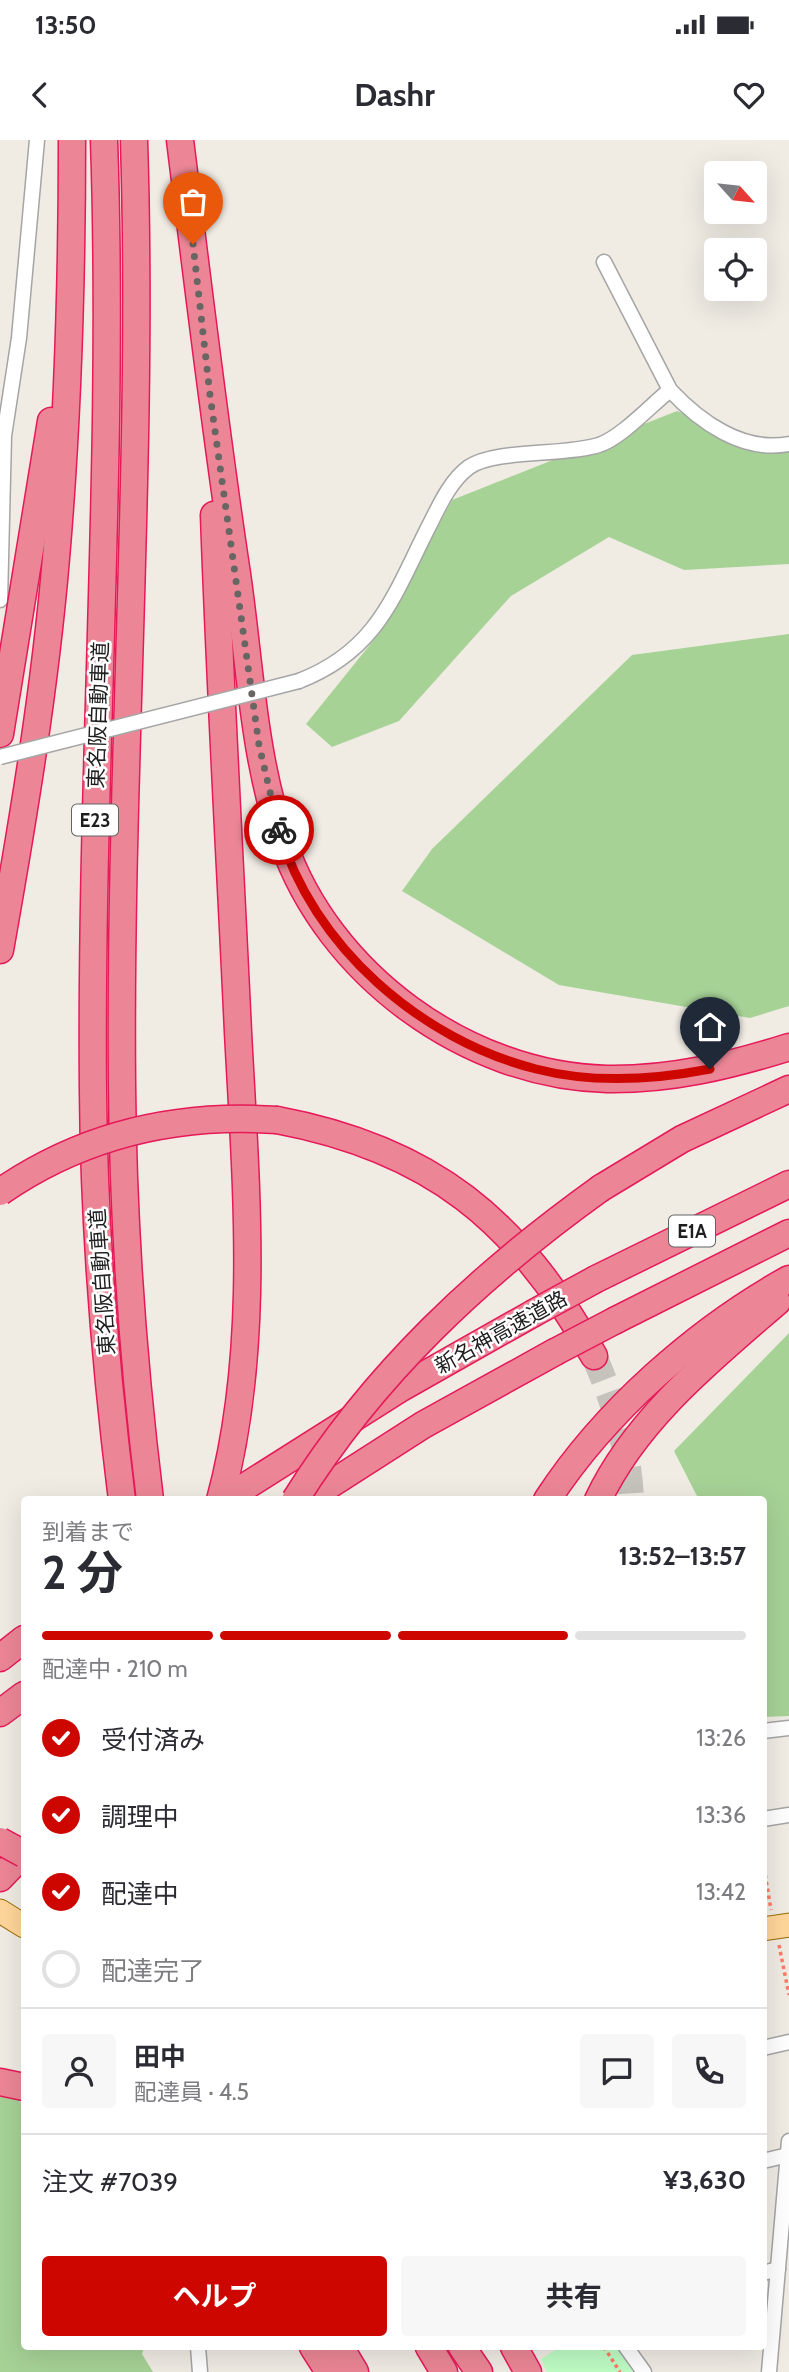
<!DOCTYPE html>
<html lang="ja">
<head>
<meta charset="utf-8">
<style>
	:root { --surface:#fff; --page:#f7f7f7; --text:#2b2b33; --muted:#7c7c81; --line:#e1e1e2; --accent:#cd0600 }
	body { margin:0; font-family:Cabin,"Noto Sans JP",sans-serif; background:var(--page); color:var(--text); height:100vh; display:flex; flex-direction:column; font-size:26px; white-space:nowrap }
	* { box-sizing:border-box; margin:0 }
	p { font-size:23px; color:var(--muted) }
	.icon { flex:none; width:38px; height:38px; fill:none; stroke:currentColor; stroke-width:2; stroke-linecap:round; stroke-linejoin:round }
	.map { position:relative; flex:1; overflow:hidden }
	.panel { position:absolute; left:21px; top:1356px; width:746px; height:854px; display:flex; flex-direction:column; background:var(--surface); border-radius:7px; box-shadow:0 7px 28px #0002 }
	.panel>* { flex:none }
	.needle { width:46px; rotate:117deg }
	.controls { position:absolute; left:704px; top:21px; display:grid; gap:14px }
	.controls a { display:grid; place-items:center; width:63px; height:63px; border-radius:7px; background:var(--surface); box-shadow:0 7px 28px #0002; font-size:35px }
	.pin { position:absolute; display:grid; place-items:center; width:60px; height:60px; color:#fff; margin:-72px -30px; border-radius:50% 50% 50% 0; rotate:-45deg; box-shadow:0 0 7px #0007 }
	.pin .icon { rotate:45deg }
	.courier { position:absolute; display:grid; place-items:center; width:70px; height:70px; margin:-35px; border:5px solid #cd0600; border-radius:50%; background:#fff; color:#222; box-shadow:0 2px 9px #0007 }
	.overview em { font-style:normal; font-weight:700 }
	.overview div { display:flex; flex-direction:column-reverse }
	.overview { display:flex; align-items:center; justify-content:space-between; height:119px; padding:0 21px }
	h1 { font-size:46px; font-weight:700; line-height:52px }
	.bar { display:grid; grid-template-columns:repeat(4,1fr); gap:10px 7px; align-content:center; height:84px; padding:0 21px }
	.bar i { height:9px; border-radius:5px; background:var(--line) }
	.bar .active { background:var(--accent) }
	.bar p { grid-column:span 4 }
	.line { display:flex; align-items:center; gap:18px; padding:0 21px; border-top:2px solid var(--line) }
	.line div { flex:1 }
	.round { display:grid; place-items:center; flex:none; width:74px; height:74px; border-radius:7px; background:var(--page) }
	ol { padding:0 21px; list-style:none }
	li { display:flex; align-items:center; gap:21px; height:77px }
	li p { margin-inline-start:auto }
	li .icon { padding:7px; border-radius:50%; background:var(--accent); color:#fff; stroke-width:4 }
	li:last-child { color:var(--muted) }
	li i { width:38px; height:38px; border:4px solid var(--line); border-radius:50% }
	.cta { display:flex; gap:14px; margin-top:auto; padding:14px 21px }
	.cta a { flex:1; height:80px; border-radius:7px; background:var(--accent); color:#fff; font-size:28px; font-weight:700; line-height:80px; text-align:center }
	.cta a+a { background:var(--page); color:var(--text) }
	.status { display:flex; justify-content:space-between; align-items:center; height:49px; padding:0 35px; background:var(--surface); direction:ltr }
	.status svg { height:19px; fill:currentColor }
	header { display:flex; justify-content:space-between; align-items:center; height:91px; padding:0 21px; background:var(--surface); font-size:32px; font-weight:700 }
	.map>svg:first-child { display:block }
</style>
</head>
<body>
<div class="status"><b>13:50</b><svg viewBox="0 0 49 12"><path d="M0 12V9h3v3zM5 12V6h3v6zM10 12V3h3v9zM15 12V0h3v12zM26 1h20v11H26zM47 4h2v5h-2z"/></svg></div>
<header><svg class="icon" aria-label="back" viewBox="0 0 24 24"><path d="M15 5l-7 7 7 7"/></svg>Dashr<svg class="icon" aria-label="heart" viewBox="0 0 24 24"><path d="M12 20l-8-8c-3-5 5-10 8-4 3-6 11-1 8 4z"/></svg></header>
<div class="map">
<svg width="789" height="2232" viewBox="0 0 789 2232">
	<rect width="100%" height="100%" fill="#f0ece4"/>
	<!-- forest -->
	<g fill="#a6d296">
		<path d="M677,271L779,310L789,309V424L684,430L609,397L511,456L399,581L332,607L306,584L381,491L452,360Z"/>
		<path d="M789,494V866L750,878L559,845L402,751L432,709L632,515Z"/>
		<path d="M789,1193V1576L763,1577V1360H699L674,1311Z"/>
		<path d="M0,1940L24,1966V2207H144L142,2214L153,2232H0Z"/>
	</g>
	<!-- park -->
	<path fill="#befdc5" d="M560,2207H616L634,2232H547L541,2219Z"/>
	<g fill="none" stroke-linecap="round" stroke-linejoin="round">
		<!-- highway-tunnel -->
		<path stroke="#c6c3bc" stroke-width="26" stroke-dasharray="26 13" stroke-linecap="butt" d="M594,1216C614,1262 629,1308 631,1360"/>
		<defs>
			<g id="street">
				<path d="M604,122L670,250C700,282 743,313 789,304"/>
				<path d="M0,460L4,296L19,198L37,0"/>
				<path d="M299,541C379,510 394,454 430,384C440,364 451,340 469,327C495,309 564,316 599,305C622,297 650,266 670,250"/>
				<path d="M763,1591L789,1588"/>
				<path d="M763,1679L789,1675"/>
				<path d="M763,1908L789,1902"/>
				<path d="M763,2021L788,2015"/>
				<path d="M763,2133L778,2129"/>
				<path d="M198,2207L200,2232"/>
				<path d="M626,2207L644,2232"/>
				<path d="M769,2232L789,2001"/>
			</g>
			<g id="primary">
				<path d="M0,1771L24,1786"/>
				<path d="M763,1789L789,1785"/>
			</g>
			<g id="highway">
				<path d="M104,0C115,317 90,634 93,951C94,1087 105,1224 122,1360"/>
				<path d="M134,0C144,315 119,629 122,944C123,1083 133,1222 150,1360"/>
				<path d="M180,0C198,145 215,290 237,434C250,523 253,617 283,702C328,834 467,936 607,939C670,940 729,926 789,907"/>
				<path d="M214,375C220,548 230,720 238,892C246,1046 261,1209 220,1360"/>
				<path d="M0,594L51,281"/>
				<path d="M0,810C23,680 45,549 56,418C68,279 72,139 72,0"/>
				<path d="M277,980C431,1009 518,1080 594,1216"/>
				<path d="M601,1048L682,999L789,949"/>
				<path d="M596,1139L789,1044"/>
				<path d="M616,1180L789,1093"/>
				<path d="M224,1360L401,1248L532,1174"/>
				<path d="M306,1360L423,1285L555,1212"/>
				<path d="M547,1360C605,1271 697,1190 789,1139"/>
				<path d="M598,1360C636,1279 711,1219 777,1162"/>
				<path d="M0,1518L24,1499"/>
				<path d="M0,1573L24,1555"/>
				<path d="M0,1738L24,1713"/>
				<path d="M0,1942L24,1947"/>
				<path d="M313,2207L329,2232"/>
				<path d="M340,2207L355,2232"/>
				<path d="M429,2207L444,2232"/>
				<path d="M462,2207L479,2232"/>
				<path d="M514,2207L528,2232"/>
			</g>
		</defs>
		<!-- street casing -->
		<use href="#street" stroke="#a5a5a5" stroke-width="17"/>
		<!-- primary casing -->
		<use href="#primary" stroke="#996b00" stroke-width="25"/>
		<!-- highway casing -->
		<use href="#highway" stroke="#e61959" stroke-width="29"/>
		<!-- path -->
		<g stroke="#ff7a66" stroke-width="3.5" stroke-dasharray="3.5 3.5" stroke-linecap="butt">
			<path d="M763,1721L771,1770"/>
			<path d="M779,1805L789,1855"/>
			<path d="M604,2207L620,2232"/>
		</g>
		<!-- street -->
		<use href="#street" stroke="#fff" stroke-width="14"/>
		<!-- primary -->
		<use href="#primary" stroke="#ffd69a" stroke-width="23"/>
		<!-- highway -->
		<use href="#highway" stroke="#ec8696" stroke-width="26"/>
		<defs>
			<path id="street-bridge" d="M0,617L299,541"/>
			<g id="highway-bridge">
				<path d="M0,1052C84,994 176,973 277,980"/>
				<path d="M532,1174L596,1139"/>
				<path d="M555,1212L616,1180"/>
				<path d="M295,1360C374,1233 481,1134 601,1048"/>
				<path d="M0,1701L24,1714"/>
			</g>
		</defs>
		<!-- street-bridge casing -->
		<use href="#street-bridge" stroke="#a5a5a5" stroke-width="17" stroke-linecap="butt"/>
		<!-- highway-bridge casing -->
		<use href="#highway-bridge" stroke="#e61959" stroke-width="29" stroke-linecap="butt"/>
		<!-- street-bridge -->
		<use href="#street-bridge" stroke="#fff" stroke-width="14"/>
		<!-- highway-bridge -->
		<use href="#highway-bridge" stroke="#ec8696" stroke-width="26"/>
	</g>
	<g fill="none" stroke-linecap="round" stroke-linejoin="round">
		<!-- done -->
		<path stroke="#686663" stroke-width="7" stroke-dasharray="0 12.6" d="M193,104L210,255L259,605L279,690"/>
		<!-- route -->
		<path stroke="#cd0600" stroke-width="9" d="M279,690C312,806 421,900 536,929C594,944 653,940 710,929"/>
	</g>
	<g text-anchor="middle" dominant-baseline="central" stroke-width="5" stroke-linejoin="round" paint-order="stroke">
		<!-- shield labels -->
		<g fill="#fff" stroke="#626262" stroke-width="2">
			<rect x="72" y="664.5" width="46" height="31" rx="5"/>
			<rect x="669" y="1075.5" width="46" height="31" rx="5"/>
		</g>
		<g font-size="19" font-weight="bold" fill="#1e1e1e">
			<text x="95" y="680">E23</text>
			<text x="692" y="1091">E1A</text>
		</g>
		<!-- street labels -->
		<g font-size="21" fill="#1e1e1e" stroke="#fff">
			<text transform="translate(98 575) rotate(-88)">東名阪自動車道</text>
			<text transform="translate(102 1142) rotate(-94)">東名阪自動車道</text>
			<text transform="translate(501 1192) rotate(-29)">新名神高速道路</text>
		</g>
	</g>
</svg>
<div class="controls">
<a><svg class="needle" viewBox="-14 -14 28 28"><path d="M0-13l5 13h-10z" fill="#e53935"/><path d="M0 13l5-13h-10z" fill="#7c7c81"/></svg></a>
<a><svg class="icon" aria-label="locate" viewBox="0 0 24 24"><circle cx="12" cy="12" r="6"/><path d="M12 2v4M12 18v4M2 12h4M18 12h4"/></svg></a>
</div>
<div class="pin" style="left:193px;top:104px;background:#ea580c"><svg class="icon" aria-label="bag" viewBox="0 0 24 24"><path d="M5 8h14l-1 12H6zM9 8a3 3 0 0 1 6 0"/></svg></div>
<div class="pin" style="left:710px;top:929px;background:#1f2937"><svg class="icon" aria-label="home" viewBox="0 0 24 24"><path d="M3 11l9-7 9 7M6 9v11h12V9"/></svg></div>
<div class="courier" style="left:279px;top:690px"><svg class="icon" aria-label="bike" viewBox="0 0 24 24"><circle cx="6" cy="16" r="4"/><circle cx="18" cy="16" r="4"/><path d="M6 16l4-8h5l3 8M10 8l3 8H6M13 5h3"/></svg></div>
<section class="panel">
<div class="overview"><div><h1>2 分</h1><p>到着まで</p></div><em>13:52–13:57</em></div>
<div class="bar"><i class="active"></i><i class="active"></i><i class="active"></i><i></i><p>配達中 · 210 m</p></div>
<ol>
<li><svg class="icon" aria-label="check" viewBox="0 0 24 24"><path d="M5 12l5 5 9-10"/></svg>受付済み<p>13:26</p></li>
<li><svg class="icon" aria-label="check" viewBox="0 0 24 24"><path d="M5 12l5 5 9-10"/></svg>調理中<p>13:36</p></li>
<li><svg class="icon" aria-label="check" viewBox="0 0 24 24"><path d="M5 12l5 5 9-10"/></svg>配達中<p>13:42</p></li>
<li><i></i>配達完了</li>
</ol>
<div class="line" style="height:126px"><a class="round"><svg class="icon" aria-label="person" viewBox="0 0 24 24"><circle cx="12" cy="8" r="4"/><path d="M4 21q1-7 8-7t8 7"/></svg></a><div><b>田中</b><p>配達員 · 4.5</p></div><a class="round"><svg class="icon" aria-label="chat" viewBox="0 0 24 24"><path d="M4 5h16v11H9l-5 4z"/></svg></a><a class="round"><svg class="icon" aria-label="phone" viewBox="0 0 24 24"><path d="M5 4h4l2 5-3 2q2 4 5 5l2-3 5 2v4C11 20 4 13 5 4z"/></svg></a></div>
<div class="line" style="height:91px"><div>注文 #7039</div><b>¥3,630</b></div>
<div class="cta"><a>ヘルプ</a><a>共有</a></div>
</section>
</div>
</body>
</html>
